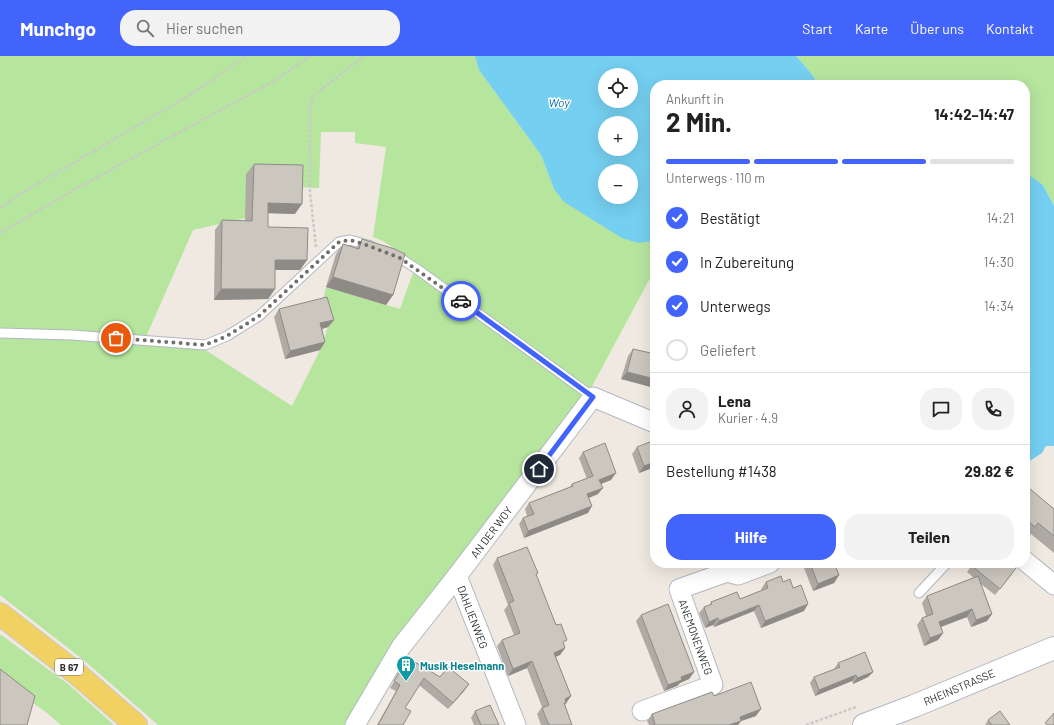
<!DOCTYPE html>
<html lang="de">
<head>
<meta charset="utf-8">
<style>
	:root { --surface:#fff; --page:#f2f2f2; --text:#222; --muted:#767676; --line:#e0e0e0; --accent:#4264fb }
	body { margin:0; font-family:Barlow,sans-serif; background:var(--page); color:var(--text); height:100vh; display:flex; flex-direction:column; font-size:15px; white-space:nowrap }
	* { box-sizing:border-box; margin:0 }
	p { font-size:13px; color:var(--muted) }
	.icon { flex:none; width:22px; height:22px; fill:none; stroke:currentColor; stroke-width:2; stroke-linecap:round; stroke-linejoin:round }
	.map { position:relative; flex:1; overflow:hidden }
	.panel { position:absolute; left:650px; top:24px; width:380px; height:488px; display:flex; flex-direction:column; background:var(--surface); border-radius:16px; box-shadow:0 4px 16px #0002 }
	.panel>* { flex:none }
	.controls { position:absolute; left:598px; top:12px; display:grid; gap:8px }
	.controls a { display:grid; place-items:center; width:40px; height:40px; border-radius:50%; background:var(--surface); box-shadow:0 4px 16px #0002; font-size:20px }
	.pin { position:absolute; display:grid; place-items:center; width:34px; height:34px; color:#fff; margin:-17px; border:2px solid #fff; border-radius:50%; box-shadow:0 1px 4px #0007 }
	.courier { position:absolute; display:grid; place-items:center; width:40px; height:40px; margin:-20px; border:3px solid #4264fb; border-radius:50%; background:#fff; color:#222; box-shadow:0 1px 5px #0007 }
	.headline em { font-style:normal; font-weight:700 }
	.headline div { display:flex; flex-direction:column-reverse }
	.headline { display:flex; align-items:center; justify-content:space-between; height:68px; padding:0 16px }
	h1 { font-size:26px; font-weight:700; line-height:30px }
	.bar { display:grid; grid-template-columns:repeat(4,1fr); gap:6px 4px; align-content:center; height:48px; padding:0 16px }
	.bar i { height:5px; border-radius:3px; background:var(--line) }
	.bar .selected { background:var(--accent) }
	.bar p { grid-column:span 4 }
	.line { display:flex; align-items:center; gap:10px; padding:0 16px; border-top:1px solid var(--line) }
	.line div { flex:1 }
	.round { display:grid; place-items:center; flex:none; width:42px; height:42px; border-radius:16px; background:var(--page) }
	ol { padding:0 16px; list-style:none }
	li { display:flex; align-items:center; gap:12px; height:44px }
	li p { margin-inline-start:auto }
	li .icon { padding:4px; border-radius:50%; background:var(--accent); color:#fff; stroke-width:4 }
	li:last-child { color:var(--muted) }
	li i { width:22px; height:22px; border:2px solid var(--line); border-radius:50% }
	.button { display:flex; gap:8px; margin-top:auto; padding:8px 16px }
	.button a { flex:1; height:46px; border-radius:16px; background:var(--accent); color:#fff; font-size:16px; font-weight:700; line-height:46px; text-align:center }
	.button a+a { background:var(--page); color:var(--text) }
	header { display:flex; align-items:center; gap:24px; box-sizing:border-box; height:56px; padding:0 20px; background:var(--accent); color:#fff }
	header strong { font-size:19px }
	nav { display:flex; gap:22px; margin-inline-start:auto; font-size:14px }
	.search { width:280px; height:36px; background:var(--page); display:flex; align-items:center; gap:10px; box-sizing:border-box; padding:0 14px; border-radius:16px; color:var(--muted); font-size:15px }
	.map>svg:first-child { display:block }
</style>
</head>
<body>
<header>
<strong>Munchgo</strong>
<div class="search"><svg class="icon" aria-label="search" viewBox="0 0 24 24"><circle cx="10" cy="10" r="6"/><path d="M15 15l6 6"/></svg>Hier suchen</div>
<nav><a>Start</a><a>Karte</a><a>Über uns</a><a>Kontakt</a></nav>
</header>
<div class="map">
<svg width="1054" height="669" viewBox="0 0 1054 669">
	<rect width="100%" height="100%" fill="#efe9e1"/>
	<!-- green -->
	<g fill="#b6e59e">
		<path d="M0,0H475L479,14L541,99L554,133L654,185L655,184V225L649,224L590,334L416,207L383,185L373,181L386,91L355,87V76H321L319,132L296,131L246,162L193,174L146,281L0,274Z"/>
		<path d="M796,0H1054V150L1043,129L1025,116V29H819L810,16Z"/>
		<path d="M414,214L585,341L350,669H158L86,606L0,539V281L73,282L204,293L292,350L320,294L328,271L322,248L326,231L400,253Z"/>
		<path d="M0,578L68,628L114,669H61L47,657L0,623Z"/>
	</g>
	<!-- water -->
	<g fill="#75cff0" fill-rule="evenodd">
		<path d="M475,0H796L810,16L819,29H655V184L654,185L638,187L622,182L564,146L554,133L541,99L479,14ZM605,19H631V45H605ZM605,67H631V93H605ZM605,115H631V141H605Z"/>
		<path d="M1025,116L1043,129L1054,150V390H1046L1042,397L1025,408Z"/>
	</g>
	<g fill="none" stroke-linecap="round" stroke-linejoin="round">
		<defs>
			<g id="service">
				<path d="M392,199L400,202L417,213L593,341"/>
				<path d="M0,277L72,279L205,289L227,280L259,260L339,186L350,184L371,190"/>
				<path d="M919,537L947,507"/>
			</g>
			<g id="minor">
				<path d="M1025,505L1054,529"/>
				<path d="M727,516L738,519L770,507"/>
				<path d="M457,520L516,669"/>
				<path d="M642,655L713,629L679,533L727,516L725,507"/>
				<path d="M355,669L401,591L457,520L593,341L655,367"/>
			</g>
			<path id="secondary" d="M864,669L914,650L1054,592"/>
			<path id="primary" d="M0,558L76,617L136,669"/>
		</defs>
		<!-- service casing -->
		<use href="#service" stroke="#b4b7c1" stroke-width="11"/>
		<!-- minor casing -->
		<use href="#minor" stroke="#b4b7c1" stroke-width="21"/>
		<!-- secondary casing -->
		<use href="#secondary" stroke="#b4b7c1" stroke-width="24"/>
		<!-- primary casing -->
		<use href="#primary" stroke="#c9c9c9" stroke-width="24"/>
		<!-- path -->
		<g stroke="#c9c9c9" stroke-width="2.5" stroke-dasharray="3 2" stroke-linecap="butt">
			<path d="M0,152L17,140L193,37L247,0"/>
			<path d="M0,177L79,131L274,25L310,0"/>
			<path d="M316,191L310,137V55L312,41L323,32L364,0"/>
			<path d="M806,669L856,651"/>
		</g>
		<!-- service -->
		<use href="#service" stroke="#fff" stroke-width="9"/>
		<!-- minor -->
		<use href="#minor" stroke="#fff" stroke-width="19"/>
		<!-- secondary -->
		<use href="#secondary" stroke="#fff" stroke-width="22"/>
		<!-- primary -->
		<use href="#primary" stroke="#f2d163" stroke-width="22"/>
	</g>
	<!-- wall -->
	<g fill="#afaba4">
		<path d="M254,108L295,158L268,157V171L307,204L300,214H275V233L268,243L214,244L215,174L222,164L245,165L246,118Z"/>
		<path d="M362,183L393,239L386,249L326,231L336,198L343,188L356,192Z"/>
		<path d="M279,253L334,264L328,271L322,273L325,286L320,294L285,303L274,261Z"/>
		<path d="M633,293L655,298V332L621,323L628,300Z"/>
		<path d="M655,384V411L639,417L632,398L637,391Z"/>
		<path d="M583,396L611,424L601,428L598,438L589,442L588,457L524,482L519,468L523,462L527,460L525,453L529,447L570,431L572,428L587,423L579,402Z"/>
		<path d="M1025,436L1054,453V497L1031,478L1027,482L1025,480Z"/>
		<path d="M497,502L538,517L536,519L565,592L560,599L556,601L571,640L565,649L572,669H541L537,658L542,651L527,612L508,620L497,590L502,584L514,579L504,554L508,549L493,509Z"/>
		<path d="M802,507H843L835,510L839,519L834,527L813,535Z"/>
		<path d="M973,507L992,510L1012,518L995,539L981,528L992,558L987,565L971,571L967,561L940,571L943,577L938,584L924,590L917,569L922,562L926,560L922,547L927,540L974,522L967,516Z"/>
		<path d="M766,526H783L793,532L804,555L761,572L754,555L714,571L713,569L705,572L699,557L704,551L710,549L711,546L740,543L762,534L761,533Z"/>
		<path d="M641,559L694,616L689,623L680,627L677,630L664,635L636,565Z"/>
		<path d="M408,602L440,621L469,628L464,635L448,653L419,629L405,652L403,669H377L396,635L390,632Z"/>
		<path d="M838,607L873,616L868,621L853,628L852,625L815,640L810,627L814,621L834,613Z"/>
		<path d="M714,640L756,660L741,665L738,669H649L647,665L652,658Z"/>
		<path d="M475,655L499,669H474L471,662Z"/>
		<path d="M988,664L1010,669H985Z"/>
	</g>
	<!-- shaded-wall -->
	<g fill="#8e8b86">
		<path d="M268,147L302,148L295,158L261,157Z"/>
		<path d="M275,204H307L300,214H267Z"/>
		<path d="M333,221L393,239L386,249L326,231Z"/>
		<path d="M221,233H275L268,243L214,244Z"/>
		<path d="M334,264L328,271L315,275L320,267Z"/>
		<path d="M325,286L320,294L285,303L290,295Z"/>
		<path d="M627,316L655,323V332L621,323Z"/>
		<path d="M655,406V411L639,417L644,410Z"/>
		<path d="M616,417L611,424L595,430L599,424Z"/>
		<path d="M603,432L598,438L583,444L587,438Z"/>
		<path d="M592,450L588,457L524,482L528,475Z"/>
		<path d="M832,507H843L828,513Z"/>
		<path d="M839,519L834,527L813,535L818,528Z"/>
		<path d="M808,548L804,555L761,572L765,565Z"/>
		<path d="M759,549L754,555L714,571L719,565Z"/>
		<path d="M972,553L967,561L933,574L939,566Z"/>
		<path d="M992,558L987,565L971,571L976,564Z"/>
		<path d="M718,562L713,569L705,572L709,566Z"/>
		<path d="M943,577L938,584L924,590L930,582Z"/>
		<path d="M565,592L560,599L549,603L554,597Z"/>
		<path d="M532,605L527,612L508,620L513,613Z"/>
		<path d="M694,616L689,623L680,627L677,630L664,635L668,629L681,621Z"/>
		<path d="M873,616L868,621L853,628L857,622Z"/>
		<path d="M856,619L852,625L815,640L819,634Z"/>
		<path d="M469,628L464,635L448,653L453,647Z"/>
		<path d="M571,640L561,654L565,643Z"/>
		<path d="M761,653L756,660L741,665L738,669H729L740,661Z"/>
	</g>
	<!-- building -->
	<g fill="#cbc7bf" stroke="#8e8b86">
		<path d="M254,108L303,109L302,148L268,147V171L308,172L307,204H275V233H221L222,164L252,165Z"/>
		<path d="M362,183L395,193L405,198L393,239L333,221L343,188L359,193Z"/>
		<path d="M327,241L334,264L320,267L325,286L290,295L279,253Z"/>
		<path d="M633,293L655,298V323L627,316Z"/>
		<path d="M655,384V406L644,410L637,391Z"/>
		<path d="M605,387L616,417L599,424L603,432L587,438L592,450L528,475L523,462L534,458L529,447L573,430L572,428L593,420L583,396Z"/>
		<path d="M1029,432L1054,453V480L1038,467L1035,471L1025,462V436Z"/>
		<path d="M527,491L538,517L536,518L556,569L561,568L567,584L563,586L565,592L554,597L571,640L565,643L566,647H564L572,669H549L542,652L549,649L532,605L513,613L502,584L520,577L509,547L514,545L497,502Z"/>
		<path d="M810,507H834L839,519L818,528Z"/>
		<path d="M973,507H988L992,510L994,507H1010L1016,512L1000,533L971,509Z"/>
		<path d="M781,520L783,526L790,523L793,532L801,529L808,548L765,565L759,549L719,565L718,562L709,566L704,551L712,548L711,546L737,536L740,543L768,532L766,526Z"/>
		<path d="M978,520L992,558L976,564L972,553L939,566L943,577L930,582L922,562L933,558L927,540Z"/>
		<path d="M668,548L694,616L681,621L682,624L668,629L641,559Z"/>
		<path d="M865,596L873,616L857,622L856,619L819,634L814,621L840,611L838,607Z"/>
		<path d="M408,602L440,621L448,611L469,628L453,647L424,622L405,652L411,655L403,669H378L400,629L394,625Z"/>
		<path d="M0,613L35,640L27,669H0Z"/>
		<path d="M751,626L761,653L740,661L741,665L729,669H653L655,668L652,658L712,636L714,640Z"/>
		<path d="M490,649L499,669H481L475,655Z"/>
		<path d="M1000,655L1010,669H992L988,664Z"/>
		<path d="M1054,657V669H1048L1045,667Z"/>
	</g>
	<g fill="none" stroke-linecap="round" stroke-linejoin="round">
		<!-- done -->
		<path stroke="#726f6d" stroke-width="4" stroke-dasharray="0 7.2" d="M116,282L205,289L227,280L259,260L339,186L350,184L364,188L400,202L461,245"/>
		<!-- route -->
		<path stroke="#4264fb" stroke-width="5" d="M461,245L593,341L539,413"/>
	</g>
	<!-- icons -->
	<defs>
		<symbol id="building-pin" viewBox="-11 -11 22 30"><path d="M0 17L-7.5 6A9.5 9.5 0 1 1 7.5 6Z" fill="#0f9aa8" stroke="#fff"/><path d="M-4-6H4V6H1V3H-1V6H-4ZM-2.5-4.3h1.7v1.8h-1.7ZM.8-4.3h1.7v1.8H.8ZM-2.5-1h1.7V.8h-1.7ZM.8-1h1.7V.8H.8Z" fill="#fff"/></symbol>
	</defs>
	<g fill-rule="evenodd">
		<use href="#building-pin" x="395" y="598" width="22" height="30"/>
	</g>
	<g text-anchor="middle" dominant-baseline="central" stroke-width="3" stroke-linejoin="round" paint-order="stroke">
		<!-- shield labels -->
		<rect fill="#fff" stroke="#6d6d6d" stroke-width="1" x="55" y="603" width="28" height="16" rx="3"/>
		<g font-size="10" font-weight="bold" fill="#2e2e2e">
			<text x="69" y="611">B 67</text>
		</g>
		<!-- street labels -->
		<g font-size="11" fill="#2e2e2e" stroke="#fff">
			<text transform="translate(491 476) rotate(-53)">AN DER WOY</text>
			<text transform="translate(473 561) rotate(69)">DAHLIENWEG</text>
			<text transform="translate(696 581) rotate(70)">ANEMONENWEG</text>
			<text transform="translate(959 631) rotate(-23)">RHEINSTRASSE</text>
		</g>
		<!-- culture labels -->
		<g font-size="11" font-weight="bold" fill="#0d838f" stroke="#fff" text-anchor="start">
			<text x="420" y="609">Musik Heselmann</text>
		</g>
		<!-- water labels -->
		<g font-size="12" font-style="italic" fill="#0d6fa3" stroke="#fff">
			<text x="559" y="46">Woy</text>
		</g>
	</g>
</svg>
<div class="controls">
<a><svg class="icon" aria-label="locate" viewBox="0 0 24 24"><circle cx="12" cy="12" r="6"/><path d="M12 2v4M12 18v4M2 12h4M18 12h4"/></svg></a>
<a>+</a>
<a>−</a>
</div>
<div class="pin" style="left:116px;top:282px;background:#ea580c"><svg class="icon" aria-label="bag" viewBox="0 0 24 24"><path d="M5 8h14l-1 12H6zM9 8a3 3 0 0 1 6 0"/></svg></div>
<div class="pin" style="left:539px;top:413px;background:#1f2937"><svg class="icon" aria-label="home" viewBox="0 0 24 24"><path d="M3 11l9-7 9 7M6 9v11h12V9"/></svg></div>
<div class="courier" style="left:461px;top:245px"><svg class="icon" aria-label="car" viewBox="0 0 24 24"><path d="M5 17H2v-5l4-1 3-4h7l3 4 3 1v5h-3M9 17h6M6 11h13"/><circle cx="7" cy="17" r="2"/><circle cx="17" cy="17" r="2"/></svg></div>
<section class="panel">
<div class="headline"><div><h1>2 Min.</h1><p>Ankunft in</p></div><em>14:42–14:47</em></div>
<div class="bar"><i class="selected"></i><i class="selected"></i><i class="selected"></i><i></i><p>Unterwegs · 110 m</p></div>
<ol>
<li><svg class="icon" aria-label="check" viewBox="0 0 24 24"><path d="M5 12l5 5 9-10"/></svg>Bestätigt<p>14:21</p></li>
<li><svg class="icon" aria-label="check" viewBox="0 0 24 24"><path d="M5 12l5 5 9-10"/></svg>In Zubereitung<p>14:30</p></li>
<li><svg class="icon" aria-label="check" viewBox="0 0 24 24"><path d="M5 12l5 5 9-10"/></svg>Unterwegs<p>14:34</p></li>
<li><i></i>Geliefert</li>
</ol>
<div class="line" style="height:72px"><a class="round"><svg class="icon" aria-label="person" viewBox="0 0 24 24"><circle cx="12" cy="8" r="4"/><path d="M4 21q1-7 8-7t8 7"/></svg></a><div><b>Lena</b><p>Kurier · 4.9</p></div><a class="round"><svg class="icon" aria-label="chat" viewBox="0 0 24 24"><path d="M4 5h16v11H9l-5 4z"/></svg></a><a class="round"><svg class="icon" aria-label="phone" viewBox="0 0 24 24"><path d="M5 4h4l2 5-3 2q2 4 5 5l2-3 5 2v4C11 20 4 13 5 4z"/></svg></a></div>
<div class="line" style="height:52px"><div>Bestellung #1438</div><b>29.82 €</b></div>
<div class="button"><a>Hilfe</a><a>Teilen</a></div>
</section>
</div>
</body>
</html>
